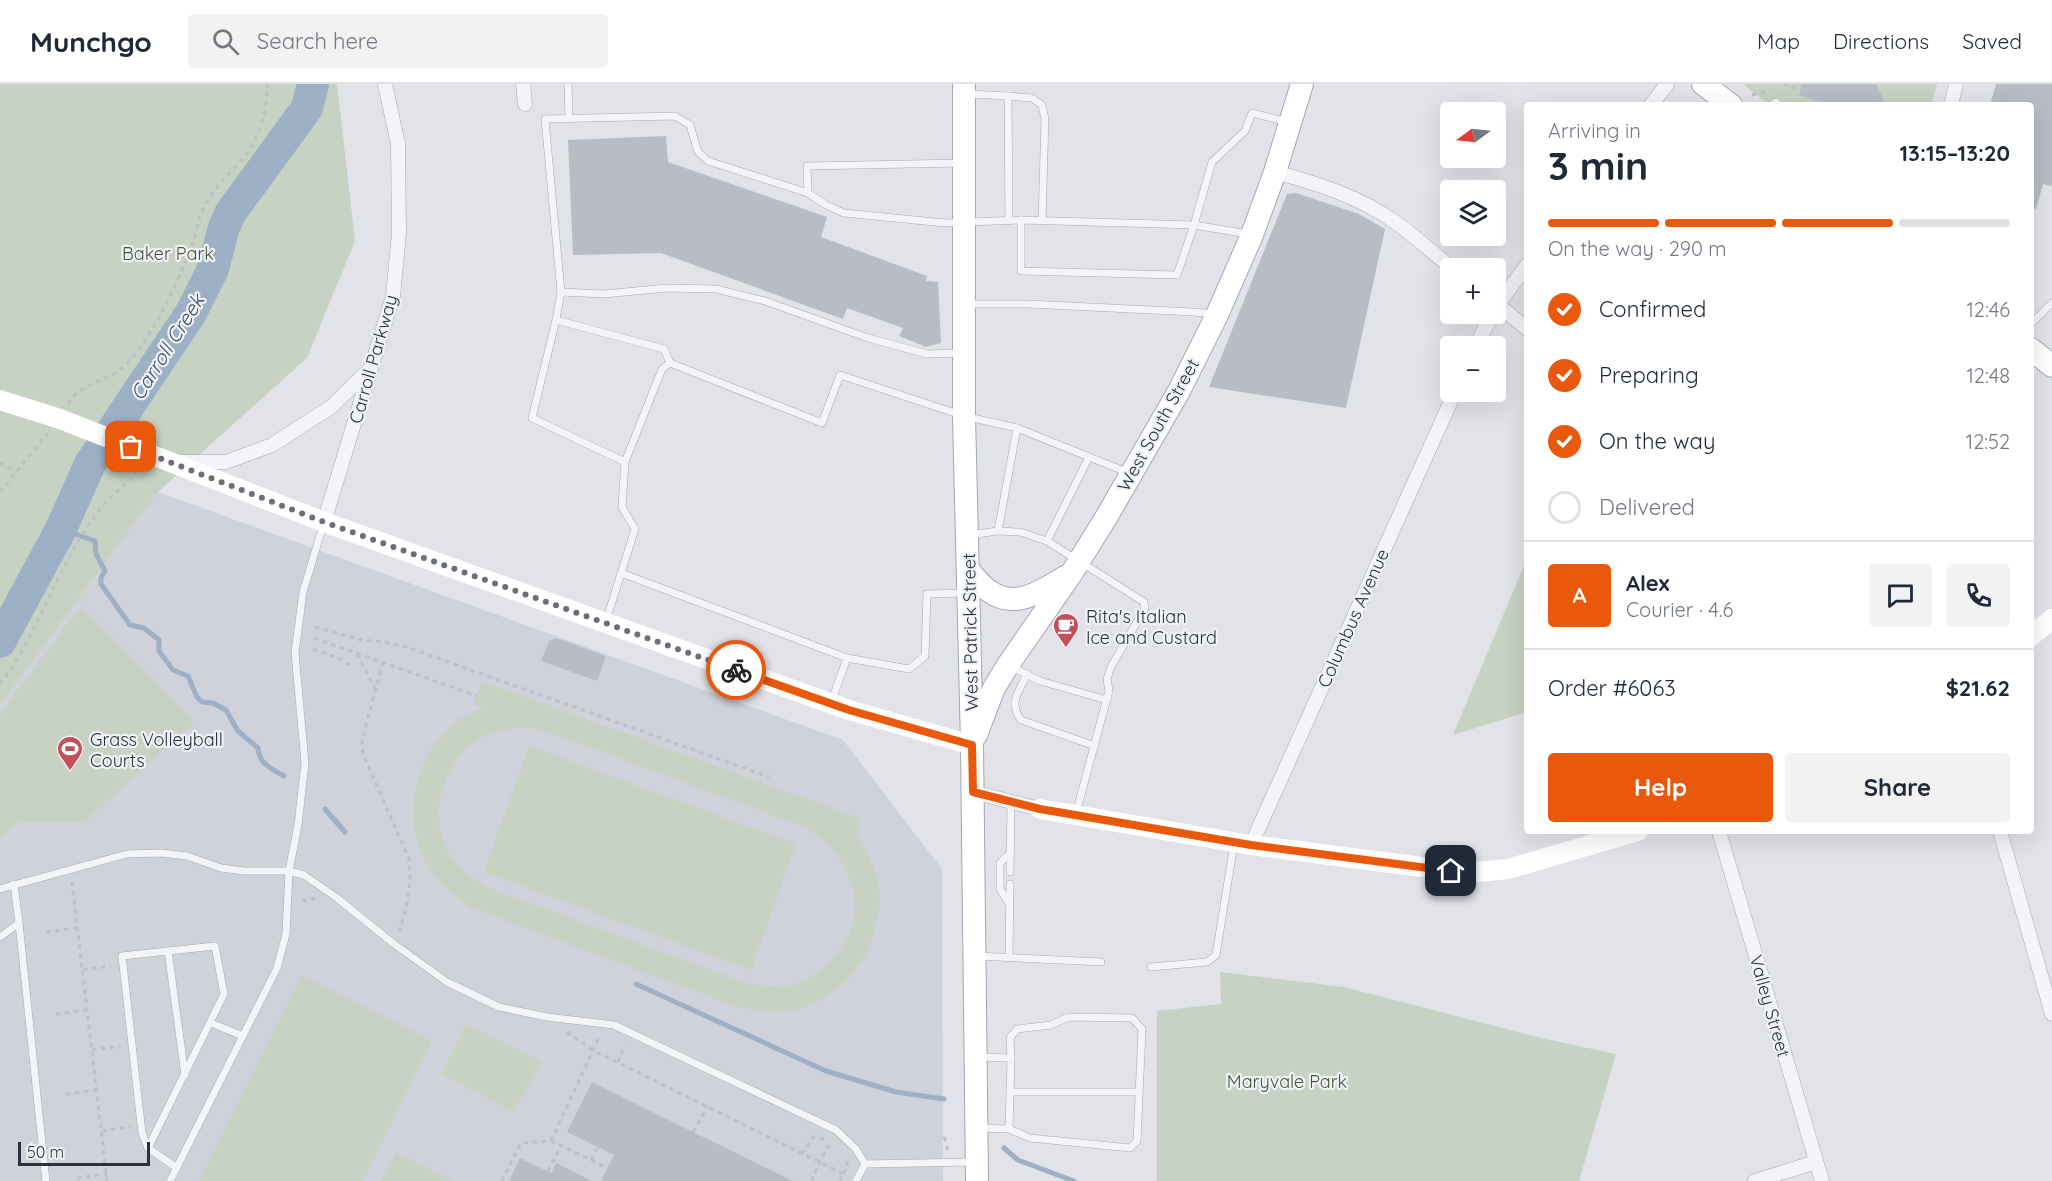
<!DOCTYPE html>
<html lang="en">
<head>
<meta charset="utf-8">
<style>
	:root { --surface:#fff; --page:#f2f2f3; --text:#1f2937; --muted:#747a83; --line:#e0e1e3; --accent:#ea580c }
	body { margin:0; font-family:Quicksand,sans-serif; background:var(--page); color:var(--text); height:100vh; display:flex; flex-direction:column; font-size:22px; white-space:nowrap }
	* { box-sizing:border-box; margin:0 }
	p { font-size:20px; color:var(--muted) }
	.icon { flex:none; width:33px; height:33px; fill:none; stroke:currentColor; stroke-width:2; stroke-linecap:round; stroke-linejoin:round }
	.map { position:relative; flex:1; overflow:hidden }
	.drawer { position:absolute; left:1524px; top:18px; width:510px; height:732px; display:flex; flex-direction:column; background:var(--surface); border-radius:6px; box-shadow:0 6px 24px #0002 }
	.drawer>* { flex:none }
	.needle { width:39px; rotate:255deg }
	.buttons { position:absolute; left:1440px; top:18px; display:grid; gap:12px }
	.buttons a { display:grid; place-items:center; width:66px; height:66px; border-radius:6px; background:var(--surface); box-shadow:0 6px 24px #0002; font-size:30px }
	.scale { position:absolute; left:18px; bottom:15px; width:132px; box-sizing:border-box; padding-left:6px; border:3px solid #2a313f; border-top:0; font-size:16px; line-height:21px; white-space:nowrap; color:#2a313f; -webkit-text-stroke:4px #f0f2f6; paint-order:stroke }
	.pin { position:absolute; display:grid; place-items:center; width:51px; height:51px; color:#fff; margin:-26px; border-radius:12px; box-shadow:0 3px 9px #0006 }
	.courier { position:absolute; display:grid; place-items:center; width:60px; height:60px; margin:-30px; border:4px solid #ea580c; border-radius:50%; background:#fff; color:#222; box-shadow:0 2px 8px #0007 }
	.headline em { font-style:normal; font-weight:800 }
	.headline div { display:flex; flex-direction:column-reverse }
	.headline { display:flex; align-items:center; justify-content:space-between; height:102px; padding:0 24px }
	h1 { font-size:39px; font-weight:800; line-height:45px }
	.bar { display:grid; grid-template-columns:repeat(4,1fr); gap:9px 6px; align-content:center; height:72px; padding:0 24px }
	.bar i { height:8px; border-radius:4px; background:var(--line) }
	.bar .on { background:var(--accent) }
	.bar p { grid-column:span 4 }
	.line { display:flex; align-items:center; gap:15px; padding:0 24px; border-top:2px solid var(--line) }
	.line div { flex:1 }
	.round { display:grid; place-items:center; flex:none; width:63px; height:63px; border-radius:6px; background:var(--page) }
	ol { padding:0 24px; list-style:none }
	li { display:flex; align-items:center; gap:18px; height:66px }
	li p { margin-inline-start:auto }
	li .icon { padding:6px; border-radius:50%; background:var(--accent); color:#fff; stroke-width:4 }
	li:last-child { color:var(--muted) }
	li i { width:33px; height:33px; border:3px solid var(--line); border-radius:50% }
	.primary-button { display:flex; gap:12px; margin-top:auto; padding:12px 24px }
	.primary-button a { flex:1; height:69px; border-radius:6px; background:var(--accent); color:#fff; font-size:24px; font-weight:800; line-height:69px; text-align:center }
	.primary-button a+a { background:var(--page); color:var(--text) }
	header { display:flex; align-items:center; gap:36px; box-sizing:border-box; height:84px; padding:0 30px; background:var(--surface); border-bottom:2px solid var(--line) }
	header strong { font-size:28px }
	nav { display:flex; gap:33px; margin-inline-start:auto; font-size:21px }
	.search { width:420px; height:54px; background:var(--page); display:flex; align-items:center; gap:15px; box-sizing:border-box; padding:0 21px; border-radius:6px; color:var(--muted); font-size:22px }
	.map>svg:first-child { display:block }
</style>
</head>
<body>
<header>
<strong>Munchgo</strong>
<div class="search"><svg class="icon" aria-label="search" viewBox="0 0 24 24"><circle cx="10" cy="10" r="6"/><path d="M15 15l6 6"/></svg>Search here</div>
<nav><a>Map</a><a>Directions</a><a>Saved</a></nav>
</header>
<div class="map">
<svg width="2052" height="1097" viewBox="0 0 2052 1097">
	<rect width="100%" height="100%" fill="#e1e3e8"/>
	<!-- built -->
	<path fill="#cfd2da" d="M158,408L843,656L942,785L943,1097H0V621Z"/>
	<!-- green -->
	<g fill="#c6d2c2" fill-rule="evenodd">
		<path d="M0,0H337L355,157L307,274L158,408L0,621Z"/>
		<path d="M1743,0H1937L1931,21H1769Z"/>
		<path d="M1527,474V628L1453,651Z"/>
		<path d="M81,522L195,637L84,738H18L0,755V630Z"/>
		<path d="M482,597L862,735L856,751C868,769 878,789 880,810C881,825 877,837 873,851C870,857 869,866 865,872C852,897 821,920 794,926C773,931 755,926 735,922L472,824C460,815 447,807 437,795C396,748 411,666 463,633C470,629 478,627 485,624L474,620ZM514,644H534L554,650L807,744C853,774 873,828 834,873C822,887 805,899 787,902C773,904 759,901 746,899L489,804C475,796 462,787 453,775C428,742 438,691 467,664C480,652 497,647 514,644Z"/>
		<path d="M529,662L796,760L751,886L484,788Z"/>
		<path d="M1220,888L1344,903L1541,954L1616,970L1579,1097H1157V927L1221,920Z"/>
		<path d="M302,891L432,957L363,1097H199Z"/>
		<path d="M466,940L541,977L514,1028L442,990Z"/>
		<path d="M396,1068L454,1097H381Z"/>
	</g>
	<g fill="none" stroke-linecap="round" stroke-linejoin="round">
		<!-- stream -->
		<g stroke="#9eb0c6" stroke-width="5">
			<path d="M61,445L95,457L96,470L105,487L101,494V500L130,541L144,544L159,556V567L173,586L188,592L197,613L202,618L213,619L226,626L238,647L258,664C259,680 272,685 284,692"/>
			<path d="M325,725L345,748"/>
			<path d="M636,900L826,987L896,1008L944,1015"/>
			<path d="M1004,1064L1018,1076L1074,1097"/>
		</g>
		<!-- river -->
		<path stroke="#9eb0c6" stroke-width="32" d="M0,558L61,445L90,380L191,229L213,185L224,143L231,128L307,24L313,0"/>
	</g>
	<!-- building -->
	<g fill="#b8bcc5">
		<path d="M1802,0H1876L1886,21H1830L1799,11Z"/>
		<path d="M1996,0H2052V102L2043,100L2036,125H2031V21H1990Z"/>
		<path d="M666,52L668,78L827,133L821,153L927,192L926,197L938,198L941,259L926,263L899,252L903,244L847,224L843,235L661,169L573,171L568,56Z"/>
		<path d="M1296,109L1359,130L1385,145L1346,324L1209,303L1287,110Z"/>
		<path d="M556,554L606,572L597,597L541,577L549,557Z"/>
		<path d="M592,998L693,1048L793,1097H601L614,1071L567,1048Z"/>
		<path d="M520,1074L551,1089L556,1079L592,1097H509Z"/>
	</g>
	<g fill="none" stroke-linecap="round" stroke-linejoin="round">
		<defs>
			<g id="lane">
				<path d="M568,0L569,34"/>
				<path d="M968,10L1008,12L1009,137"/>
				<path d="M1008,12L1032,14L1042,21L1045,35L1042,137"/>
				<path d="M1771,21L1776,18L1779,21"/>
				<path d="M962,79L807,82L808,109L826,121L844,129L945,139L1021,136L1194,141L1248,150"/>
				<path d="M808,109L708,77L698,68L690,41L675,32L545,35L561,208L604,210L667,204L716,205L765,217L868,254L927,270L962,269"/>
				<path d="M1021,136V187L1177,191L1194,141L1212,78L1245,47L1252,29L1288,38"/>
				<path d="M561,208L556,236L532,334L625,378L622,423L635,445L606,537"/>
				<path d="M968,220H1028L1193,228L1214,230"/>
				<path d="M556,236L664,265L670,279"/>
				<path d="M2031,240L2052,219"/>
				<path d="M625,378L662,285L670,279L822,339L840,291L964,332L1017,344L1129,389"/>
				<path d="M998,447L1020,448L1047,457L1144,518L1145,524L1111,583L1107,595L1109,607L1076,729"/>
				<path d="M970,451L998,447L1017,344"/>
				<path d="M1047,457L1089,373"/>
				<path d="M621,489L847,574L831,619"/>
				<path d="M847,574L909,585L925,572L927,510L964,509"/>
				<path d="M1010,582L1040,597L1107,616"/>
				<path d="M1027,590C1019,608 1008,618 1021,636L1095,662"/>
				<path d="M1010,788L1011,718"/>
				<path d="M0,805L127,770L161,769L187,772L221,784L244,787H289L304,791L337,814L394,860L447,898L499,923L547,933L614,941L836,1046L856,1065L865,1080"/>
				<path d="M1009,819L1000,805V779L1010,769"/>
				<path d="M19,839L46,1097"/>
				<path d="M0,853L19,839L14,800"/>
				<path d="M168,867L185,991"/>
				<path d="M977,872L1101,878"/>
				<path d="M1009,874L1010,800"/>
				<path d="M1151,883L1207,878L1216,871L1234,760"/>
				<path d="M211,939L243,952"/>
				<path d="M978,973L1011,974L1009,1045L980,1044"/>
				<path d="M1010,1008H1139"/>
				<path d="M1009,1045L1030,1054L1130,1064L1137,1057L1142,945L1132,934L1068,933L1051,941L1017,945L1010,954L1011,974"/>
				<path d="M148,1064L224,910L215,862L122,872L142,1049L148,1064L177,1084"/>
				<path d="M865,1080L973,1078"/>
				<path d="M170,1097L277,884L286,850L289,787L298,741L305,679L295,569L303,508L324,438"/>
				<path d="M856,1097L865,1080"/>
			</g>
			<g id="street">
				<path d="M523,0L525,20"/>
				<path d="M1651,21L1667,0"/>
				<path d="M1951,21L1956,0"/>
				<path d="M1275,88C1316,99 1360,113 1395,138C1415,152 1433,169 1452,184"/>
				<path d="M1496,219L1527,245"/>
				<path d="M1496,223L1527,181"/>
				<path d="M1476,262L1492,230"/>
				<path d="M179,378H226L272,361L331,323L370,285"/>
				<path d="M324,438L393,212L399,149L398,60L385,0"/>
				<path d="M973,708L1040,725"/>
				<path d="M1719,747L1822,1097"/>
				<path d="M2000,747L2052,930"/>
				<path d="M1251,761L1455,308"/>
				<path d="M1755,1097L1816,1078"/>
			</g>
			<g id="primary">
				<path d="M964,0V332L972,661L977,1097"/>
				<path d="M1703,0L1731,21"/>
				<path d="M2031,265L2052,282"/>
				<path d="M968,486C975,493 981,502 989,507C1015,526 1042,507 1065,493"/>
				<path d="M976,651L994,604L1008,581L1073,487L1107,432L1179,307L1217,231L1252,151L1275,88L1302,0"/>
			</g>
		</defs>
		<!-- lane casing -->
		<use href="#lane" stroke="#a6aab2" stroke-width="8"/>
		<!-- street casing -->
		<use href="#street" stroke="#a6aab2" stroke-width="15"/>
		<!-- primary casing -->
		<use href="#primary" stroke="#a1a7b3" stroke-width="24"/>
		<!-- path -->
		<g stroke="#bfc1c7" stroke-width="3" stroke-dasharray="4.5 4.5" stroke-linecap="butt">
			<path d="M1783,0L1795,4L1796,0"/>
			<path d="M1752,11L1770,6"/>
			<path d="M69,320C71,305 105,296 117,288C126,282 133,273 139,265C159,238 182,190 193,158C197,148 197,137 202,127C211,107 226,93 241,77C259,56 268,27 267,0"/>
			<path d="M0,379L16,388"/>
			<path d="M0,408L48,349"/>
			<path d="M315,543L361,556L384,558L407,563L769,693"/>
			<path d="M314,554L477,612"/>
			<path d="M313,565L336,573L350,581"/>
			<path d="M357,570L375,604"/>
			<path d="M383,578L362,656L363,670L409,775C412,800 407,825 399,847"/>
			<path d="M0,600C39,550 55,486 93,435C97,429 102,422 107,417C118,405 132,398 137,383"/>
			<path d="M72,798L107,1097"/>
			<path d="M302,817L316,814"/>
			<path d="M46,848L78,844"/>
			<path d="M83,886L111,882"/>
			<path d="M56,930L87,926"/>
			<path d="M567,948L594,967L844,1090L840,1097"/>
			<path d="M92,966L120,962"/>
			<path d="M618,978L625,961"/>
			<path d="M66,1010L97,1006"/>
			<path d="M102,1047L130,1043"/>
			<path d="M693,1048L708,1022"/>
			<path d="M944,1053L947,1060V1068"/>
			<path d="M551,1057L600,951"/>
			<path d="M802,1070L813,1053L825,1056"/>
			<path d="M591,1076L598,1063"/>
			<path d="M548,1087L561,1062"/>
			<path d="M844,1090L848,1077"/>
			<path d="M77,1094L107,1090"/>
			<path d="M502,1097L521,1059L551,1057L608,1084"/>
			<path d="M811,1097L830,1058"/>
		</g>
		<!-- lane -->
		<use href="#lane" stroke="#f3f4f7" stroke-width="7"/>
		<!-- street -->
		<use href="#street" stroke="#f3f4f7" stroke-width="14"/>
		<!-- secondary -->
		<g stroke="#fff" stroke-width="20">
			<path d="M0,316L60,335L324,438L849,626L972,661"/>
			<path d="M2031,552L2052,535"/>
			<path d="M1040,725L1251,761L1468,789L1508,785L1638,747"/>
		</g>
		<!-- primary -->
		<use href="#primary" stroke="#fff" stroke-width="22"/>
	</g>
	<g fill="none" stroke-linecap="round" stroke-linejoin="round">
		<!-- done -->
		<path stroke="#6a6f7a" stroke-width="6" stroke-dasharray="0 10.8" d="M131,363L324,438L736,586"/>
		<!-- route -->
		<path stroke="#ea580c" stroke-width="8" d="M736,586L849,626L972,661L973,708L1040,725L1251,761L1451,787"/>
	</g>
	<!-- icons -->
	<defs>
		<symbol id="cafe-pin" viewBox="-11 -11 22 30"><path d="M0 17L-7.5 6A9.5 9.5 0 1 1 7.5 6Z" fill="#c44f5b" stroke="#f0f2f6"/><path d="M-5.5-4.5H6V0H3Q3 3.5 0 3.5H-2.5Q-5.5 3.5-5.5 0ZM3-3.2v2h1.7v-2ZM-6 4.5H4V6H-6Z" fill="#fff"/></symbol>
		<symbol id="stadium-pin" viewBox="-11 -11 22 30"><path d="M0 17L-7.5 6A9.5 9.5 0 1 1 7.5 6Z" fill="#c44f5b" stroke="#f0f2f6"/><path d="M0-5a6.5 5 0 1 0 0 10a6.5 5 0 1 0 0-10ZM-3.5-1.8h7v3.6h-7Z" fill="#fff"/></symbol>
	</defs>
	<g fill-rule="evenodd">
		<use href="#cafe-pin" x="1051" y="527" width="30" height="40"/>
		<use href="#stadium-pin" x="55" y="650" width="30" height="40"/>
	</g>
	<g text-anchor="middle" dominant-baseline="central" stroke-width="4.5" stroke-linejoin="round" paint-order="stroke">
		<!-- park labels -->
		<g font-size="18" fill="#3d5939" stroke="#f0f2f6">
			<text x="168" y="169">Baker Park</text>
			<text x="1287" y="997">Maryvale Park</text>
		</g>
		<!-- street labels -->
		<g font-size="18" fill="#2a313f" stroke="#f0f2f6">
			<text transform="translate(373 275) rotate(-74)">Carroll Parkway</text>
			<text transform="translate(1158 341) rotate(-61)">West South Street</text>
			<text transform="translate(1353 534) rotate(-66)">Columbus Avenue</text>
			<text transform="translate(970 548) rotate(-91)">West Patrick Street</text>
			<text transform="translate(1770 922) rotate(74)">Valley Street</text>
		</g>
		<!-- poi labels -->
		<g font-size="18" fill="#2a313f" stroke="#f0f2f6" text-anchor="start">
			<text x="1086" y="532">Rita's Italian<tspan x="1086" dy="21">Ice and Custard</tspan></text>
			<text x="90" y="655">Grass Volleyball<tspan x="90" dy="21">Courts</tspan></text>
		</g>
		<!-- water labels -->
		<g font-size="20" font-style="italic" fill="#384e6f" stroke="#f0f2f6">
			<text transform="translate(167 263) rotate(-58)">Carroll Creek</text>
		</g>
	</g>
</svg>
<div class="buttons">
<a><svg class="needle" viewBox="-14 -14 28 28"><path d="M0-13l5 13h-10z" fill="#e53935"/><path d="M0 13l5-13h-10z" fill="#747a83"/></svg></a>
<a><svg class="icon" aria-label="layers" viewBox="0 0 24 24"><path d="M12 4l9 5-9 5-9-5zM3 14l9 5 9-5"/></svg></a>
<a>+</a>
<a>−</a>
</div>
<div class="scale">50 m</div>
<div class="pin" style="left:131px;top:363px;background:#ea580c"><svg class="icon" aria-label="bag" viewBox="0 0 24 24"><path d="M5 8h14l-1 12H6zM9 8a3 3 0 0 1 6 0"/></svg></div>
<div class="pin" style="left:1451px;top:787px;background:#1f2937"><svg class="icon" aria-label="home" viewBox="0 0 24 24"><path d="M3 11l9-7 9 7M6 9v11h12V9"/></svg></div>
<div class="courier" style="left:736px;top:586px"><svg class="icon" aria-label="bike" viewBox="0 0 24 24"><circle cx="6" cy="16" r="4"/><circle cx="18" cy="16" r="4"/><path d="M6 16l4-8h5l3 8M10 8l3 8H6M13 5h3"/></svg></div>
<section class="drawer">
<div class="headline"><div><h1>3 min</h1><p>Arriving in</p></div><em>13:15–13:20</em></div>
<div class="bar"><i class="on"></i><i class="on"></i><i class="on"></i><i></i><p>On the way · 290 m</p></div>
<ol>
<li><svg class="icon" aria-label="check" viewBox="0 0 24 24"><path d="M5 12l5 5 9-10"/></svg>Confirmed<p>12:46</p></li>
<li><svg class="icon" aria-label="check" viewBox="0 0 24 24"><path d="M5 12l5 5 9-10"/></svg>Preparing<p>12:48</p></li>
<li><svg class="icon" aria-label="check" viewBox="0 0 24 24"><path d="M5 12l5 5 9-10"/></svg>On the way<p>12:52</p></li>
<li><i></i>Delivered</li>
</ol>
<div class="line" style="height:108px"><b class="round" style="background:var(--accent);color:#fff">A</b><div><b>Alex</b><p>Courier · 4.6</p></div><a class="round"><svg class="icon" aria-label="chat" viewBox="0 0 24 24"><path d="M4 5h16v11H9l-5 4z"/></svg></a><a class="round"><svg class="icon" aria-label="phone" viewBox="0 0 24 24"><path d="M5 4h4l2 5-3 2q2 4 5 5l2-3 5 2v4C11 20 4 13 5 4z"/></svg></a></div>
<div class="line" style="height:78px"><div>Order #6063</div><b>$21.62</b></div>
<div class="primary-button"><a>Help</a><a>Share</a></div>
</section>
</div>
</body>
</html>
